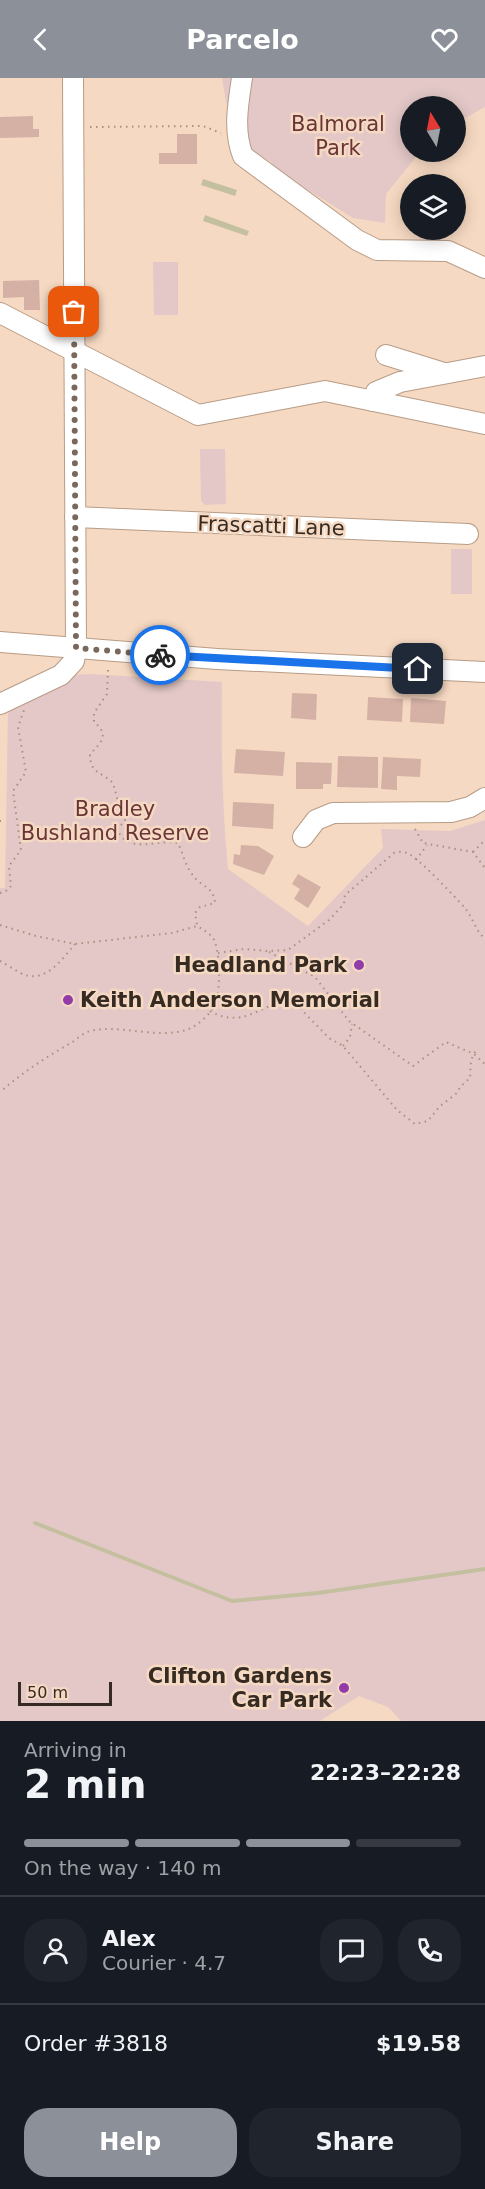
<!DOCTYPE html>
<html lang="en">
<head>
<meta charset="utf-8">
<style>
	:root { --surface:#171b24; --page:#20242c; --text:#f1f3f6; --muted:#9ea1a6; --line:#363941; --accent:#8c9099 }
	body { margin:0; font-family:"DejaVu Sans",sans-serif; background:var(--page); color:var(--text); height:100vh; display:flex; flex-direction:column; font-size:22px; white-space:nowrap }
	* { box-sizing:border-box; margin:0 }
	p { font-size:20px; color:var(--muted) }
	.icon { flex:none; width:33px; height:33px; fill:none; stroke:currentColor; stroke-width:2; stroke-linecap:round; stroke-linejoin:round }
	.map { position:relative; height:1643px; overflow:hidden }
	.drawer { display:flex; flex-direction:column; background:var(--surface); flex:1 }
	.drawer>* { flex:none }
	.needle { width:39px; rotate:350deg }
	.tools { position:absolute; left:400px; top:18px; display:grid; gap:12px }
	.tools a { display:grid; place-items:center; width:66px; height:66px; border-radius:50%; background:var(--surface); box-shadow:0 3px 15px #0003; font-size:30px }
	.scale { position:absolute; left:18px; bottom:15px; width:94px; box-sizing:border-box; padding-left:6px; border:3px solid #362b23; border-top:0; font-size:16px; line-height:21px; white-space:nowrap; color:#362b23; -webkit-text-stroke:4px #f6d9c2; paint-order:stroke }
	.pin { position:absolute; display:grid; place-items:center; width:51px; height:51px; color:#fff; margin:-26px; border-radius:12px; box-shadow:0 3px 9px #0006 }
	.courier { position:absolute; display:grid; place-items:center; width:60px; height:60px; margin:-30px; border:4px solid #1a73e8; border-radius:50%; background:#fff; color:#222; box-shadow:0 2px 8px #0007 }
	.headline em { font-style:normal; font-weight:600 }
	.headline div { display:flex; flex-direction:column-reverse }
	.headline { display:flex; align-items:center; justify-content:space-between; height:102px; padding:0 24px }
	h1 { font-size:39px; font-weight:600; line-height:45px }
	.bar { display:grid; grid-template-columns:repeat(4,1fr); gap:9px 6px; align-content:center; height:72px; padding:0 24px }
	.bar i { height:8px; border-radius:4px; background:var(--line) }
	.bar .current { background:var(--accent) }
	.bar p { grid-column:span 4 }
	.line { display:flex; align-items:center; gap:15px; padding:0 24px; border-top:2px solid var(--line) }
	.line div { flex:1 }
	.round { display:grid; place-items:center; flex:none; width:63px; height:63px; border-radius:24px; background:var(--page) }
	.action { display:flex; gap:12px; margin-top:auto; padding:12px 24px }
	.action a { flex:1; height:69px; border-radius:24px; background:var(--accent); color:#fff; font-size:24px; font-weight:600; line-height:69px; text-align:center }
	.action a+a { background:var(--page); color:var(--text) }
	header { display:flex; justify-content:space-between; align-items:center; height:78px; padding:0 24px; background:var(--accent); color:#fff; font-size:27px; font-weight:600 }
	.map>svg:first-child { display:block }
</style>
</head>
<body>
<header><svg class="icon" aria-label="back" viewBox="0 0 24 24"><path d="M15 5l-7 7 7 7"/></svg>Parcelo<svg class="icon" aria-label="heart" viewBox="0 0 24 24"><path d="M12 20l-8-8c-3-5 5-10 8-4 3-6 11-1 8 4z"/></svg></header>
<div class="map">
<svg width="485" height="1643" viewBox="0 0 485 1643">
	<rect width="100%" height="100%" fill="#f6d9c2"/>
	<!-- green -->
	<g fill="#e3c8c7">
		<path d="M222,0H485V29L456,45V28H411V74H420L386,116L385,145L353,140L276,92L271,84L246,69L248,49L226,24Z"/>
		<path d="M153,184H178V237H154Z"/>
		<path d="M200,371H225L226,426L205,427L201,423Z"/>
		<rect x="451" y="471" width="21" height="45"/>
		<path d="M90,596L222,604C221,666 222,729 228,791L308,848L383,770L381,751L450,753L485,742V1643H401L388,1629L359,1618L320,1643H0V810H5L8,631L71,597Z"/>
	</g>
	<!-- water -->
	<g fill="#c4c09f">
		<path d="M203,101L237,112L235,118L201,107Z"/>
		<path d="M205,137L249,153L247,158L203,143Z"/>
	</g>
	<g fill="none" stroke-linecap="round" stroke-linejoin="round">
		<!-- stream -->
		<path stroke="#c4c09f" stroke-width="4" d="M35,1445L232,1523L318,1515L485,1491"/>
	</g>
	<!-- building -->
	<g fill="#d5b1a5">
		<path d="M33,38V51H39V59L0,60V39Z"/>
		<path d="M177,56H197V86H159V75H177Z"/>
		<path d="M39,202L40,232H24V219L3,220V203Z"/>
		<path d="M292,615L317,616L316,642L291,640Z"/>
		<path d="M368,619L403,621L402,644L367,642Z"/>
		<path d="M411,620L446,623L444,646L410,644Z"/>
		<path d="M236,671L285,674L283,698L234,695Z"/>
		<path d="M338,678L378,679V710L337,709Z"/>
		<path d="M383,679L421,681L420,699L397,698V712L381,711Z"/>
		<path d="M296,684L332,685L331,706H323V711H296Z"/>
		<path d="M233,724L274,726L273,751L232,748Z"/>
		<path d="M241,767L258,768L274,778L264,797L233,786L234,776L240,777Z"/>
		<path d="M298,796L321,809L308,830L294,821L300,811L292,806Z"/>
	</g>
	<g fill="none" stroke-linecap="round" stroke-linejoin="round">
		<defs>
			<g id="minor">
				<path d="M242,0C238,26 233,53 243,78L357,162L377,172L448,173L485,190"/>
				<path d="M0,235L198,337L325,313L485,346"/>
				<path d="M386,277L444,295"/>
				<path d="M373,323L376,314L400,304L485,288"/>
				<path d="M75,439L468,456"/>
				<path d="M0,564L217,581L485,594"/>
				<path d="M0,626L61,597L74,583L76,570L73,0"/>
				<path d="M303,759L316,742L333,735L451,734L470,729L485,720"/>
			</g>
		</defs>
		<!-- minor casing -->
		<use href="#minor" stroke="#b79c86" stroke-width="22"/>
		<!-- path -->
		<g stroke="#a79180" stroke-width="2" stroke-dasharray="1.5 4.5" stroke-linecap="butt">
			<path d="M90,49L203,48L221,55"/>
			<path d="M108,592L107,616L94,635V644C110,657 101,665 90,676C90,696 101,693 113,705L119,727L125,735V743L117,751C128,777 157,761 178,765C183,775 185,787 192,796C200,809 214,808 215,825L200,829L195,835L197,847"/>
			<path d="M0,743H1"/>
			<path d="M415,751L423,765L473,774L485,790"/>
			<path d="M473,774L485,762"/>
			<path d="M416,782L427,767"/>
			<path d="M0,815L8,812L11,808L9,788L21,772L13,713L26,694L18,649L24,632"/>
			<path d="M0,847L36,858L75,866L172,855L197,848C204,852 210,855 214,862C220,874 220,908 217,921C215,933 197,949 186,952C156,961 119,946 90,953C83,955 77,961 71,965C46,979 22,995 0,1014"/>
			<path d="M269,874L315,899L349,943L413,988L446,964L474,976L485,986"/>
			<path d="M218,875L244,871L267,873L288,872L329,842L344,826L345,817L394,775C398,774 402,773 407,775C417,778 456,820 465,830C473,840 475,852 485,861"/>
			<path d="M0,883C8,887 17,894 25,897C47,904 63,880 75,866"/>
			<path d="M210,933C248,955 267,916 296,926L329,960L343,968L397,1032L415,1046L428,1043L439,1029L457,1015L460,1009L470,1000L471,982L477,970"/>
			<path d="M343,968L350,959L352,946"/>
		</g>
		<!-- minor -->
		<use href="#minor" stroke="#fff" stroke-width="20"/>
	</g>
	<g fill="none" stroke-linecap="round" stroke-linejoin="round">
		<!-- done -->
		<path stroke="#79685b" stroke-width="6" stroke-dasharray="0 10.8" d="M74,234L76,570L160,577"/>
		<!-- route -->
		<path stroke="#1a73e8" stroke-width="8" d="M160,577L418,591"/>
	</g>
	<!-- markers -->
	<g fill="#923ca9" stroke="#f6d9c2" stroke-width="2">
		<circle cx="359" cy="887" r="6"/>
		<circle cx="68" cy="922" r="6"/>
		<circle cx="344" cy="1610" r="6"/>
	</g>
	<g text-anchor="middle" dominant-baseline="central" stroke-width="5" stroke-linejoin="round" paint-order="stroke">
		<!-- park labels -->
		<g font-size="21" fill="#6a3537" stroke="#f6d9c2">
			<text x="338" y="46">Balmoral<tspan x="338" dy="24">Park</tspan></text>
			<text x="115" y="731">Bradley<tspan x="115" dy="24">Bushland Reserve</tspan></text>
		</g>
		<!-- street labels -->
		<g font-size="21" fill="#362b23" stroke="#f6d9c2">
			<text transform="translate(271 448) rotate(2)">Frascatti Lane</text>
		</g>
		<!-- poi labels -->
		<g font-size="21" font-weight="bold" fill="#362b23" stroke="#f6d9c2" text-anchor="end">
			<text x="347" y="887">Headland Park</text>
			<text x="80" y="922" text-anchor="start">Keith Anderson Memorial</text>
			<text x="332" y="1598">Clifton Gardens<tspan x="332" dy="24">Car Park</tspan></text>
		</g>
	</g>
</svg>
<div class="tools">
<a><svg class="needle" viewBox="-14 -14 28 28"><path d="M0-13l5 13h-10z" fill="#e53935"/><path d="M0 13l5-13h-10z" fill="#9ea1a6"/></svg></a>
<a><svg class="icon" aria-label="layers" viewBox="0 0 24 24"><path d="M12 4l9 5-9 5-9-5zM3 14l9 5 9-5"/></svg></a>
</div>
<div class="scale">50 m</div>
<div class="pin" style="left:74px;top:234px;background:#ea580c"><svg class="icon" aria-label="bag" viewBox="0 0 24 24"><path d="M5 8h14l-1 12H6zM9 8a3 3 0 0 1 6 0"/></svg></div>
<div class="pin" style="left:418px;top:591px;background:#1f2937"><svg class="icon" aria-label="home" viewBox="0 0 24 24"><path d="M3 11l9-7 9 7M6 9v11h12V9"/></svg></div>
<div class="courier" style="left:160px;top:577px"><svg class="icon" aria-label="bike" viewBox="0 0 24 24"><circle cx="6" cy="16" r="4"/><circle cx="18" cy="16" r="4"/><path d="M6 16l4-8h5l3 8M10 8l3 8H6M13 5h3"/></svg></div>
</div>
<section class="drawer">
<div class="headline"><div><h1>2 min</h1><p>Arriving in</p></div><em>22:23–22:28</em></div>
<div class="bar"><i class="current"></i><i class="current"></i><i class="current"></i><i></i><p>On the way · 140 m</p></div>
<div class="line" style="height:108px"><a class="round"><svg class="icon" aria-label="person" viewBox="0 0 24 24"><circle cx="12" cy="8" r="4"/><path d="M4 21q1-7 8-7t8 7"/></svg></a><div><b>Alex</b><p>Courier · 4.7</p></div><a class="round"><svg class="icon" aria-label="chat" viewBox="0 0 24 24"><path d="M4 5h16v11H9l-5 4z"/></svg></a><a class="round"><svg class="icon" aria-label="phone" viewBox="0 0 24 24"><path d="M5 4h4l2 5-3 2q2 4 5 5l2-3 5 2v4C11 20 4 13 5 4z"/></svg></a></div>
<div class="line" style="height:78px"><div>Order #3818</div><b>$19.58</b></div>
<div class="action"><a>Help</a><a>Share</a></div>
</section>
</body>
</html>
